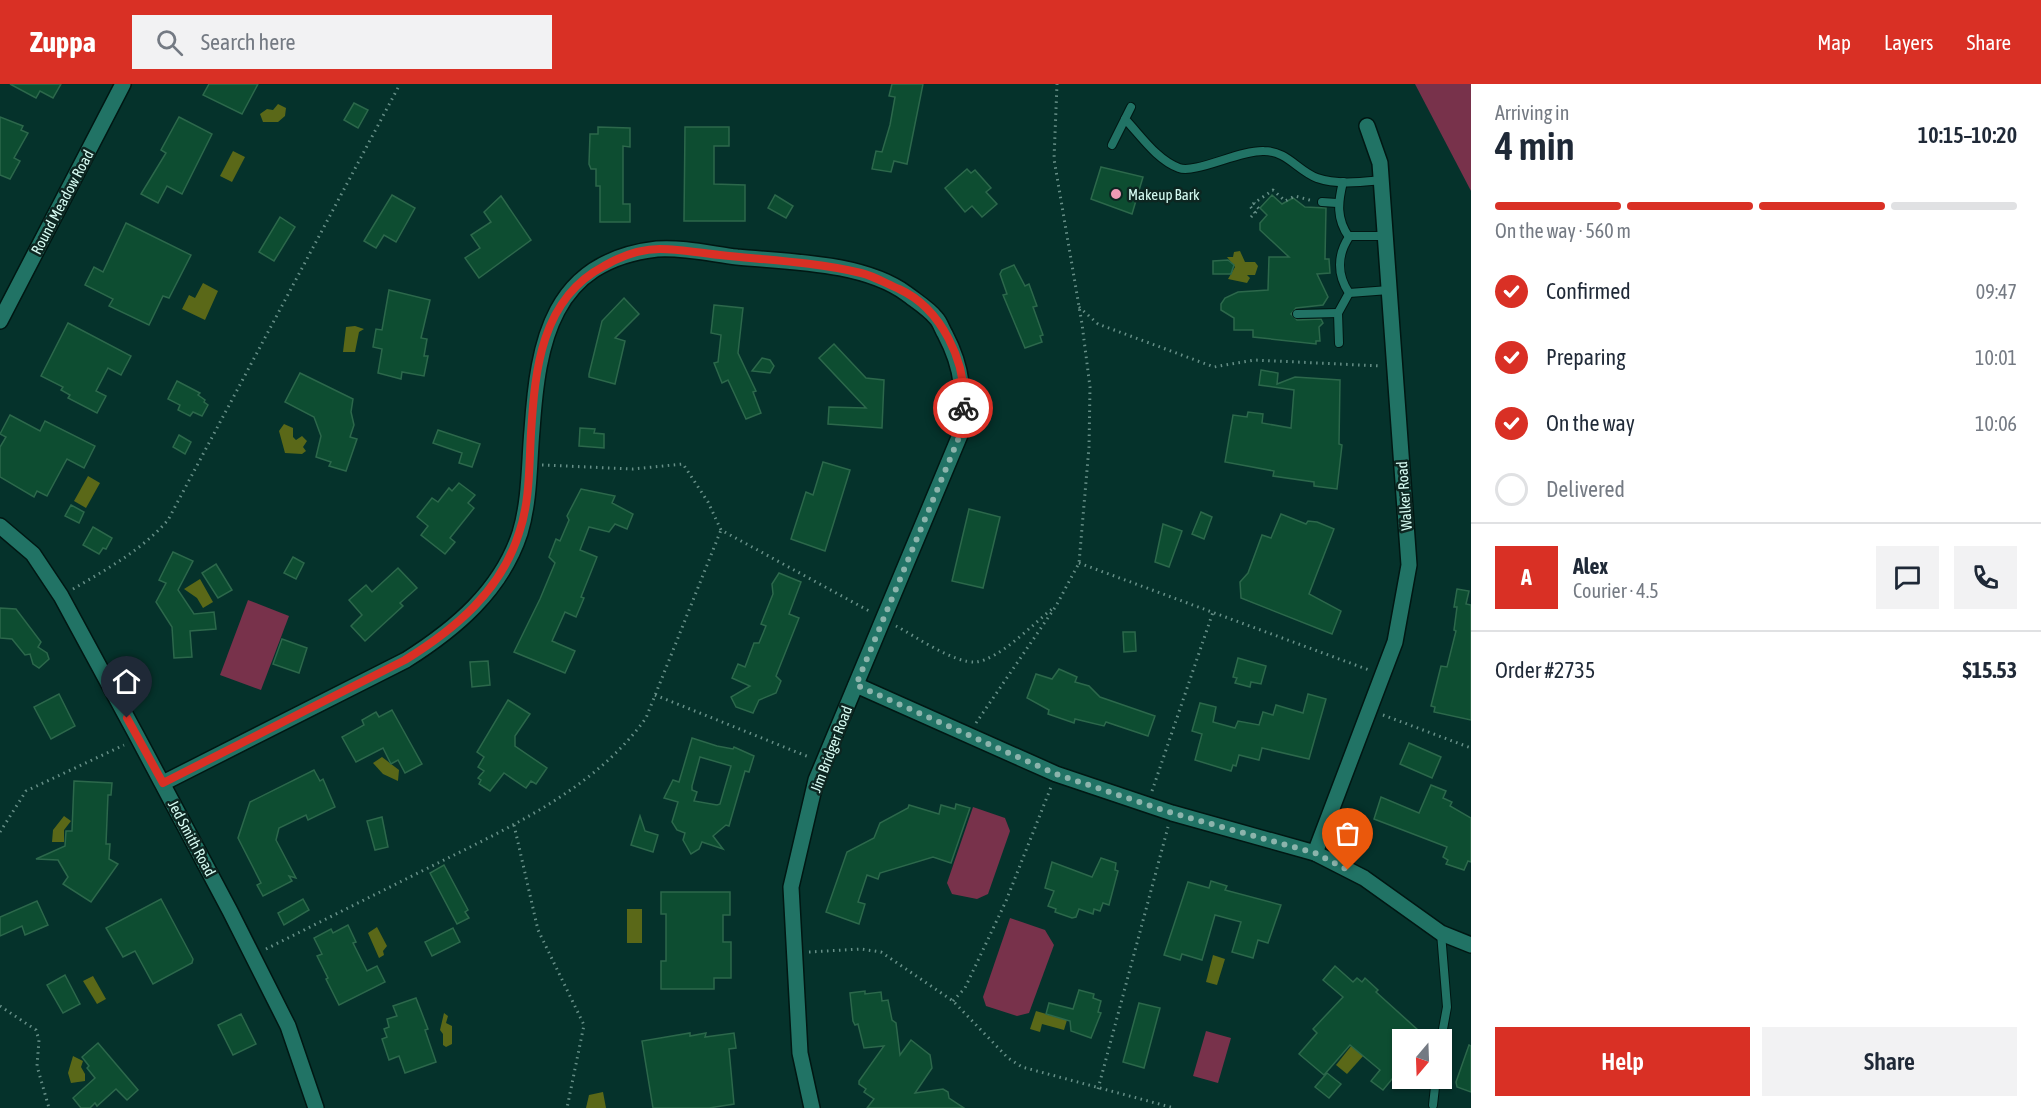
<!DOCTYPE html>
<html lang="en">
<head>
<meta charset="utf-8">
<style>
	:root { --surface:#fff; --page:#f2f2f3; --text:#1f2937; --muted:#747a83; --line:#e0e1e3; --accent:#d93025 }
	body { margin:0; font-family:"Asap Condensed",sans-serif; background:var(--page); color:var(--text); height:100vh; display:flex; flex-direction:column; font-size:22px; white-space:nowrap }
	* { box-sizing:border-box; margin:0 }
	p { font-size:20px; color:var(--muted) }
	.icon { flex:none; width:33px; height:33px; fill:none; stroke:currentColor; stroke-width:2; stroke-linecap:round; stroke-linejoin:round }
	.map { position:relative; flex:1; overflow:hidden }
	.sheet { display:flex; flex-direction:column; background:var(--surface); width:570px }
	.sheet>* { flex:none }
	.needle { width:39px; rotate:199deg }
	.tools { position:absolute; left:1392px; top:945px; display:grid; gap:12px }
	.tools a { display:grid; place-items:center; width:60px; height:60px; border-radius:0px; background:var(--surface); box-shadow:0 2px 4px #0004; font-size:30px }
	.pin { position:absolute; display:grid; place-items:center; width:51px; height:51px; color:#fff; margin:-62px -26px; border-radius:50% 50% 50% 0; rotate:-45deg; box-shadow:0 0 6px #0007 }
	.pin .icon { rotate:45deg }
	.courier { position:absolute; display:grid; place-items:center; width:60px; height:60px; margin:-30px; border:4px solid #d93025; border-radius:50%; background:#fff; color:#222; box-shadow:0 2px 8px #0007 }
	.overview em { font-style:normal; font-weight:600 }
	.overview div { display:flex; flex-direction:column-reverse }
	.overview { display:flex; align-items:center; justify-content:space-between; height:102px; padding:0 24px }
	h1 { font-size:39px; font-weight:600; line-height:45px }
	.bar { display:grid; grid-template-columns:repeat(4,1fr); gap:9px 6px; align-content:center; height:72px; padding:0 24px }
	.bar i { height:8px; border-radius:4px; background:var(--line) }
	.bar .on { background:var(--accent) }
	.bar p { grid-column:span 4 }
	.line { display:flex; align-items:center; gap:15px; padding:0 24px; border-top:2px solid var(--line) }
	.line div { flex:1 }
	.round { display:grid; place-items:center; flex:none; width:63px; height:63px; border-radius:0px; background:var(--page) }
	ol { padding:0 24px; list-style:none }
	li { display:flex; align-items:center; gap:18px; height:66px }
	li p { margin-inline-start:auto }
	li .icon { padding:6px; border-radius:50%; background:var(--accent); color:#fff; stroke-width:4 }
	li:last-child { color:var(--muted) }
	li i { width:33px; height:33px; border:3px solid var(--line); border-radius:50% }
	.cta { display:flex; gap:12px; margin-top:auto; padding:12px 24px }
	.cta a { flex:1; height:69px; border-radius:0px; background:var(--accent); color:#fff; font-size:24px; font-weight:600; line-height:69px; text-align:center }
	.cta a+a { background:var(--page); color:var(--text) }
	header { display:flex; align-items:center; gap:36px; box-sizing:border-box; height:84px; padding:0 30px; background:var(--accent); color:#fff }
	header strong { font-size:28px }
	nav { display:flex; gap:33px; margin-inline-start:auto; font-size:21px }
	.search { width:420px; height:54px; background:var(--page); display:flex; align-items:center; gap:15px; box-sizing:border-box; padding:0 21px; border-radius:0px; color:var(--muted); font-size:22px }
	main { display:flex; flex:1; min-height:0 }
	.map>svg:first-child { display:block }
</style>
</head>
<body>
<header>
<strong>Zuppa</strong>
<div class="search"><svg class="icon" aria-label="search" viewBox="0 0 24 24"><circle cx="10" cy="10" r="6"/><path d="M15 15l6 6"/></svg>Search here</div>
<nav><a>Map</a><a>Layers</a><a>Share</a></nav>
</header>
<main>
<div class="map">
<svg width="1471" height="1024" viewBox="0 0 1471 1024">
	<rect width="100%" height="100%" fill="#05322b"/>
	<!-- green -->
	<g fill="#78324b">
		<path d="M1415,0H1471V107Z"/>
		<path d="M248,516L289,532L261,606L220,591Z"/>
		<path d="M973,723L1005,734L1010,747L988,810L977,815L952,810L947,799Z"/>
		<path d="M1010,834L1045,846L1054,861L1029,929L1017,932L986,922L983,913Z"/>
		<path d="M1206,947L1231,954L1218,999L1193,992Z"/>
	</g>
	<!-- water -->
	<g fill="#5a6818">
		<path d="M278,20L286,24L285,32L278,38H263L260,30L267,25L273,26Z"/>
		<path d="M233,67L245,73L232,98L220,92Z"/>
		<path d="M1240,167L1245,178H1255L1258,182L1255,191H1247L1250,194L1247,199L1228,195L1235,183L1227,173H1233L1234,168Z"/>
		<path d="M203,199L218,207L205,236L182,225L189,211L195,214Z"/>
		<path d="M355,242L364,245L359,248L355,268H343L346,243Z"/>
		<path d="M284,340L293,344V353L296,356L302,352L307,357L303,363L306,367L302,370L285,369L279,347Z"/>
		<path d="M88,392L100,399L86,424L74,417Z"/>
		<path d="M200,495L213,518L203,524L197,514L184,505Z"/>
		<path d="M382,673L399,686L398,697L383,690L373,679Z"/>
		<path d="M64,732L71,737L64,746V758H52L53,746Z"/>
		<rect x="627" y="825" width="15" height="34"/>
		<path d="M377,843L387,862L383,867L384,871L379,874L368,849Z"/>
		<path d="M1213,871L1225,875L1217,901L1206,898Z"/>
		<path d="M93,892L106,915L97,920L83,897Z"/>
		<path d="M1036,927L1067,936L1064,946L1042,940L1040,948L1030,945Z"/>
		<path d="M444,929L448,932L446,939L452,942V960L446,963L443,961V950L440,946Z"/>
		<path d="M1352,961L1364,971L1347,990L1336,981Z"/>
		<path d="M73,972L83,977L81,983L85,990V997L71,999L68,989Z"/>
		<path d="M603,1008L606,1024H586L589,1011Z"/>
	</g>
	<!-- building -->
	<g fill="#0d4d31" stroke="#2c684b" stroke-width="1.5" fill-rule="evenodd">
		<path d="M10,0H61L53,14L40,7L36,14Z"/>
		<path d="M209,0H258L242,30L203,11Z"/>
		<path d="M892,0H923L907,80L894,77L891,88L872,85L876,67L882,68L890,41L895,13L889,12Z"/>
		<path d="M354,19L368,26L358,44L344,36Z"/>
		<path d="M0,33L23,42L21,46L28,49L14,74L20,77L10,95L0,91Z"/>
		<path d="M179,33L212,50L182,110L167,102L158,119L141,110L166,69L161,66Z"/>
		<path d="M598,43L630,44V63L623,62V120H630V138H600V102H596V85H591L589,80L590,50H598Z"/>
		<path d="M685,43H729V62H714V100L745,101V137H684Z"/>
		<path d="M1101,83L1143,93L1132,130L1091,115Z"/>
		<path d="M967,85L971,89L975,86L991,104L986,108L997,120L982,133L972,122L965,128L945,104Z"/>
		<path d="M392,111L415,124L396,158L384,151L376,164L364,157Z"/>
		<path d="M775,111L793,122L786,134L768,124Z"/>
		<path d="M1272,111L1282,120L1293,114L1305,123L1326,124L1325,175H1329L1330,189L1317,190L1328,213L1323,221L1296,224L1291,230L1297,236L1321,235L1323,239L1319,243L1320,257H1316V260L1253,253V246H1234V234L1221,226V220L1225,214L1238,208L1268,206L1269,173H1289L1260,146V139L1267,131L1260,124Z"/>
		<path d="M501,112L531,156L479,194L465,174L480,164L471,151L491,138L484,128Z"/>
		<path d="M280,133L295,143L274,177L259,168Z"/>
		<path d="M126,139L191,171L169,214L163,212L149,241L109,222L113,215L85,201L94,183L103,188Z"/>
		<path d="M1228,176L1234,181L1231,190H1213V177Z"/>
		<path d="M1014,181L1025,202L1029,200L1037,222L1033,223L1043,251L1040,252L1042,258L1025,264L1003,211L1007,210L1000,190L1002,186Z"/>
		<path d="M389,206L430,216L421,254L427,255L424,272H428L424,292L402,288L401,295L378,289L382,265L373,263L376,245L382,246Z"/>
		<path d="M624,214L639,230L615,254L625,257L615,300L589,293V290L602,237Z"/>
		<path d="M714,221L743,224L738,269L756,307L753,308L761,329L746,335L728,296L722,299L714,279L718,278L721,251L711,249Z"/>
		<path d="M68,239L131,272L121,291L108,284L96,307L106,312L97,329L68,314L70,311L61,306L63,303L41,292Z"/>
		<path d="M834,260L866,294L884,296L882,344L828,340L829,323L866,324L819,274Z"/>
		<path d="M762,274L770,276L774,282L770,289L752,287Z"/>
		<path d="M1261,286L1278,289L1277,300L1295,293L1340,296L1339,360L1342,361L1337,405L1314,402V398L1273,392L1274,387L1225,378L1233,331L1247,333L1248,328L1263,330L1262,339L1291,344L1294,306L1259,301Z"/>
		<path d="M300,289L353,315L351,328L354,341L350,353L357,355L346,387L329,382L331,378L316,373L321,352L314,333L285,318Z"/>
		<path d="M177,297L200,309L198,311L205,316L204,318L208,321L202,332L193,328L190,332L178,326L180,321L168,315Z"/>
		<path d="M10,331L40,347L45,337L95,362L84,384L67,375L47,412L37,407L34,413L0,393V363L6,353L0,350Z"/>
		<path d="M580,344L595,345L594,349L604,350V364L579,362Z"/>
		<path d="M438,346L480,360L472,383L459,379L462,369L433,359Z"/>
		<path d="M179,351L191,358L185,370L173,363Z"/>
		<path d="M823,378L850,386L825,467L791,455L806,408L813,411Z"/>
		<path d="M459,399L475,411L468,419L474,424L450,454L455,458L445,470L421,451L428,442L417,433L432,414L438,418L449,404L452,407Z"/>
		<path d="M581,405L615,412L612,419L633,430L627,445L615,440L609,448L589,443L580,466L597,473L581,513L584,514L576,533L565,528L552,557L575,567L565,589L514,568L540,515L555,479L549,473L556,455L560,457L569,436L567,432Z"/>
		<path d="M71,421L84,428L79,439L65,432Z"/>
		<path d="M969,425L1000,433L983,504L952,497Z"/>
		<path d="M1201,428L1212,433L1204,455L1192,450Z"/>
		<path d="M1281,430L1306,440L1308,437L1317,438L1334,445L1309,510L1341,527L1332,550L1241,514L1240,498L1248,489L1262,451L1271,454Z"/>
		<path d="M1163,440L1182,447L1169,483L1155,478Z"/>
		<path d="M93,443L112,454L106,465L103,464L99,470L83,461Z"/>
		<path d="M173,468L193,477L178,506L194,530L214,528L216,545L190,547L192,573L174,574L172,543L156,518L166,499L159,496Z"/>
		<path d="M293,473L304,479L296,495L284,489Z"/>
		<path d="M216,480L232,506L218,514L202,489Z"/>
		<path d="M398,484L417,504L400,519L403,522L365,557L351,542L362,531L349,516L366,501L372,508Z"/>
		<path d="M779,489L801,498L789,530L799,534L776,592L781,597L776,609L759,616L753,629L736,623L731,613L750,602L732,594L738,580L745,583L754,559H759L766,542L761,540L773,510L772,500Z"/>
		<path d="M1457,505L1469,507L1466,520L1471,521V636L1434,628L1435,623L1431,622L1441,582L1447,583L1456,547L1454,546L1457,523H1454Z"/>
		<path d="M0,524L16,525L41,558L38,563L47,569L49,575L39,584L33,580L30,570L25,571L12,555L0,554Z"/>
		<path d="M1123,548H1135L1136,567L1124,568Z"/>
		<path d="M282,555L307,564L299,589L273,580Z"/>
		<path d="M1238,574L1266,582L1261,600L1251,598L1250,603L1235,599L1237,594L1233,593Z"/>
		<path d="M488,577L490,601L472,603L470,578Z"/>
		<path d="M1059,585L1077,593L1075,598L1089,602L1100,613L1155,632L1148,652L1106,638L1104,642L1075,635L1074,639L1048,630L1049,626L1027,614L1036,590L1052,595Z"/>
		<path d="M59,610L75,642L51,655L34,623Z"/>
		<path d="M1308,610L1326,615L1309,675L1262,664L1259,676L1239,671L1236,682L1233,681L1231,687L1195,676L1202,650L1192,647L1200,619L1216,623L1213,638L1235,644L1238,637L1259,641L1263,628L1273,631L1276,621L1303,629Z"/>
		<path d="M508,616L530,630L515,652V662L547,684L536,700L531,697L526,704L504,689L490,707L479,700L481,696L478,694L484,687L478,683L484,673L477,668Z"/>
		<path d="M392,626L422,680L405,689L398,676L391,680L383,664L356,678L342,653L364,641L362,636L376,628L379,633Z"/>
		<path d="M692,654L717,662L733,665L734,663L754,672L749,688L745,687L729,742L726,741L713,752L723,765L702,758L699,765L691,770L683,756L685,749L677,746L672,738L678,718L664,714L673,696L679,698ZM700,673L731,682L720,720L717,721L694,717L697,708L692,706V702Z"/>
		<path d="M1409,659L1441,673L1432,694L1400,680Z"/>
		<path d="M314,686L320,697L323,695L335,723L308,736L306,731L279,744L276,756L296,794L289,792L292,797L263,812L257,801L261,799L238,754L250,718Z"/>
		<path d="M74,697L112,699L111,711H108L106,760H110L109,775L118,780L91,818L63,800L68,793L58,776L36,775L65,762L66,747H72Z"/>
		<path d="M1431,701L1446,707L1443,714L1452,718L1450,722L1471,734V778L1468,777L1464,786L1446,780L1448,776L1443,773L1447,763L1374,735L1381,713L1419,729Z"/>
		<path d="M956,720L970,724L951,779L933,773L880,789L878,795L867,791L858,818L865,820L859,840L826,828L847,768L874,754L880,739L908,724L909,721L939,730L941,721L955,725Z"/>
		<path d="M640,732L645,747L658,751L653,768L631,761Z"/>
		<path d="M382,733L388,763L375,766L367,737Z"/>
		<path d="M1101,774L1116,779L1115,786L1118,787L1109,821L1103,819L1100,827L1094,825L1093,830L1079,825L1076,833L1072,834L1055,828L1056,825L1048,822L1054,807L1045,804L1052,778L1092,793Z"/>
		<path d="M444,781L468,826L465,828L469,834L457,840L430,789Z"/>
		<path d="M1211,797L1227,802L1225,806L1281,821L1268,859L1258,856L1253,874L1232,868L1241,838L1215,831L1202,876L1182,870L1180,876L1164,871L1188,798L1209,804Z"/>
		<path d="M661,808H730V831H723V858H731V894H714V905H661V877H666V830H661Z"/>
		<path d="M161,815L193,875L192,879L153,900L135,867L123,873L106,844Z"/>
		<path d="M303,815L309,826L284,841L278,829Z"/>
		<path d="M37,817L48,841L25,851L22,842L0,852V833Z"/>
		<path d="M348,841L356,858L353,859L367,887L377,882L385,898L339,921L326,895L328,894L317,872L322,870L314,854L331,845L333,849Z"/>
		<path d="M453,844L460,858L432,872L425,858Z"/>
		<path d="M1335,882L1353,898L1357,894L1362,898L1365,894L1378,906L1376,908L1429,956H1402V992L1396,999L1392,995L1383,1006L1371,997L1380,986L1350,961L1324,991L1299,970L1317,949L1313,945L1343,913L1323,896Z"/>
		<path d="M65,891L80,920L63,929L47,901Z"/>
		<path d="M1079,906L1094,910L1093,914L1101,917L1098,928L1101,929L1091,954L1071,947L1070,937L1046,930L1049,919L1073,925Z"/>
		<path d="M865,907V910L881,908L882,917L888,916L892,936L896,939L900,971L911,956L930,971L932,984L915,1009L943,1005L948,1008L949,1014L964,1024H867L874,1015L864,1008L866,1005L859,1000V997L884,962L864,964L858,940L855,941L853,937L850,909Z"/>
		<path d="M416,914L428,945L425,946L436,978L405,989L399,972L389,976L382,955L387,953L384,945L389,943L387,935L397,932L393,922Z"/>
		<path d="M1139,919L1160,924L1144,984L1123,978Z"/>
		<path d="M241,930L256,960L233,971L218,941Z"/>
		<path d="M690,949V952L706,949L705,953L734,949L736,964L729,965L734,1020L709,1024H653L642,957Z"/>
		<path d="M98,959L138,1006L127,1016L116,1005L97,1022L95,1019L90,1024H81L73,1014L95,994L87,984L89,982L82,973Z"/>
		<path d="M1469,961L1471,962V1008L1457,1003L1456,998Z"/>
		<path d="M1327,989L1341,1000L1329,1014L1315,1003Z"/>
	</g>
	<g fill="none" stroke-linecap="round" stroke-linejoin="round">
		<defs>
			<g id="service">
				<path d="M1131,23L1125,35C1141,52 1157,76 1179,84C1195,90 1240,66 1264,67C1287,67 1298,87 1317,94C1337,101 1361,98 1382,96"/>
				<path d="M1112,61L1125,35"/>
				<path d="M1322,118L1337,119"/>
				<path d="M1348,152H1386"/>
				<path d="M1349,209L1389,206"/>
				<path d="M1297,230L1338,229"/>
				<path d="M1339,259L1338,229L1349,209C1337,191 1337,171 1349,153C1336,135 1338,118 1343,98"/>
				<path d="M1441,956L1447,923L1441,849"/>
				<path d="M1433,1021L1436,994"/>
			</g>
			<g id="minor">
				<path d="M0,237L123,0"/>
				<path d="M0,442L33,470L61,512L138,654L230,827L288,942L316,1024"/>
				<path d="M856,601L1056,690L1172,729L1315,769L1364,794L1441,849L1471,861"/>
				<path d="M163,699L406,576C455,545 501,507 520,449C530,416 529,380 532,346C538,257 552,177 657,165C683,163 712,170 737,173C789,178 864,178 907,210C916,217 929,225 936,234C940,238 942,245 945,250C964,286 964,311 960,351L816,696L791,803L800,969L812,1024"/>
				<path d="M1315,769L1395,558L1409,481L1380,79L1367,42"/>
			</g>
		</defs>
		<!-- service casing -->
		<use href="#service" stroke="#011713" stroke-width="10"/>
		<!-- minor casing -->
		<use href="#minor" stroke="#011713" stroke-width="18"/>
		<!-- path -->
		<g stroke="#668f87" stroke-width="3" stroke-dasharray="1.5 4.5" stroke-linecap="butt">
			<path d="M1255,129L1250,122L1273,106L1285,117L1295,112L1313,117"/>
			<path d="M1251,133L1259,125L1254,119"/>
			<path d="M1079,223L1098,240L1214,283L1254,276L1381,282"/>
			<path d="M542,381L633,385L683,380L708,418L721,446L871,528"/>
			<path d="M1079,479L1369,586"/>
			<path d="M73,505C107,485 142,466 168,436L400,0"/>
			<path d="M896,542C915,552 955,580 976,578C1000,575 1033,540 1052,525"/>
			<path d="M655,611L809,673"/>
			<path d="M1383,631L1471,664"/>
			<path d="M976,639L1056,522L1079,479L1089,363L1090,303L1082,240L1054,75L1057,0"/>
			<path d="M1152,707L1213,528"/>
			<path d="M514,741L538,846L584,941L567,1024"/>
			<path d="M0,748L26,707L124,661"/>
			<path d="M266,865C322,837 378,809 434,781C510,743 595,705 646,634L721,446"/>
			<path d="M809,868L861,865L881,868L953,917L1008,974L1022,983L1174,1024"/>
			<path d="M953,917L965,904L1006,817L1051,703"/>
			<path d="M0,922L36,946L39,956L37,982L49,1024"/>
			<path d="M1098,1005L1168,743"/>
		</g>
		<!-- service -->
		<use href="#service" stroke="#217365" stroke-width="8"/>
		<!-- minor -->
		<use href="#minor" stroke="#217365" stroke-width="15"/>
	</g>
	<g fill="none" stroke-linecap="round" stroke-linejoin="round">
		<!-- done -->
		<path stroke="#8cb4ac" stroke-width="6" stroke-dasharray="0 10.8" d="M963,324L960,351L856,601L1056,690L1172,729L1315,769L1348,786"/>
		<!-- route -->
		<path stroke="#d93025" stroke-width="8" d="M127,634L163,699L405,576C455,545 501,507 519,449C530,418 529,382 531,349C535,286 541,215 604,182C621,172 640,165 660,165C680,165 701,169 720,171C767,176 815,178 861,189C874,192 887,200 899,205C941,224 968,279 963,324"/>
	</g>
	<!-- markers -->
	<circle fill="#f09ab5" stroke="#0d2621" stroke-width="2" cx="1116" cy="110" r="6"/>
	<g text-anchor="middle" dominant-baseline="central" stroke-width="5" stroke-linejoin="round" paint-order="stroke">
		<!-- poi labels -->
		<g font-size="15" fill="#d5faf1" stroke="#0d2621" text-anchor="start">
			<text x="1128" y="110">Makeup Bark</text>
		</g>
		<!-- street labels -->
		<g font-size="15" fill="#d5faf1" stroke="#0d2621">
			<text transform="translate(62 118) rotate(-62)">Round Meadow Road</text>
			<text transform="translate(1404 412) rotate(-94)">Walker Road</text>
			<text transform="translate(831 665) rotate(-69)">Jim Bridger Road</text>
			<text transform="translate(192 754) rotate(62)">Jed Smith Road</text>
		</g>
	</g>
</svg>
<div class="tools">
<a><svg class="needle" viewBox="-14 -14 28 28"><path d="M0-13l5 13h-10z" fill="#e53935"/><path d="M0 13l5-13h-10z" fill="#747a83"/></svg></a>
</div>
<div class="pin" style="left:1348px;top:786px;background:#ea580c"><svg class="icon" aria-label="bag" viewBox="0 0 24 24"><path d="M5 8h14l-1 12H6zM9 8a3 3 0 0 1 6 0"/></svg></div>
<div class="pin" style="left:127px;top:634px;background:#1f2937"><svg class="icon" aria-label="home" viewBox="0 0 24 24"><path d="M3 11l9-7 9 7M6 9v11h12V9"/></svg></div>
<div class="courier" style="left:963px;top:324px"><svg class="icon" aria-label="bike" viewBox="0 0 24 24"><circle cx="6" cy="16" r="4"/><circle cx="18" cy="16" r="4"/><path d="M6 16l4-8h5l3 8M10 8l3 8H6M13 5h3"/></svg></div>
</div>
<section class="sheet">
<div class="overview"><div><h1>4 min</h1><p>Arriving in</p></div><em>10:15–10:20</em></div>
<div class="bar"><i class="on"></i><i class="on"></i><i class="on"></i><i></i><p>On the way · 560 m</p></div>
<ol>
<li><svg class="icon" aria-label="check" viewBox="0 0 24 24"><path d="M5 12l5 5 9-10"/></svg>Confirmed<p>09:47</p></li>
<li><svg class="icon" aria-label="check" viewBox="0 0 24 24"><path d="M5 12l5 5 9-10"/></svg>Preparing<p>10:01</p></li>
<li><svg class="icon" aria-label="check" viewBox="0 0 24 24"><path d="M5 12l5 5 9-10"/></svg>On the way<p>10:06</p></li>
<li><i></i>Delivered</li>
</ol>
<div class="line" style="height:108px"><b class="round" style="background:var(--accent);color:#fff">A</b><div><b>Alex</b><p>Courier · 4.5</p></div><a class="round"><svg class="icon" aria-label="chat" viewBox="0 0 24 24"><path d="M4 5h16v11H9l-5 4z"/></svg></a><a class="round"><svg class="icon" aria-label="phone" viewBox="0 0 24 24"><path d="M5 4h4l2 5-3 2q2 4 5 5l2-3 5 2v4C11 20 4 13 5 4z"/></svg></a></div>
<div class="line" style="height:78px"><div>Order #2735</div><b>$15.53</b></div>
<div class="cta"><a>Help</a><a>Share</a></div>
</section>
</main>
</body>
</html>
